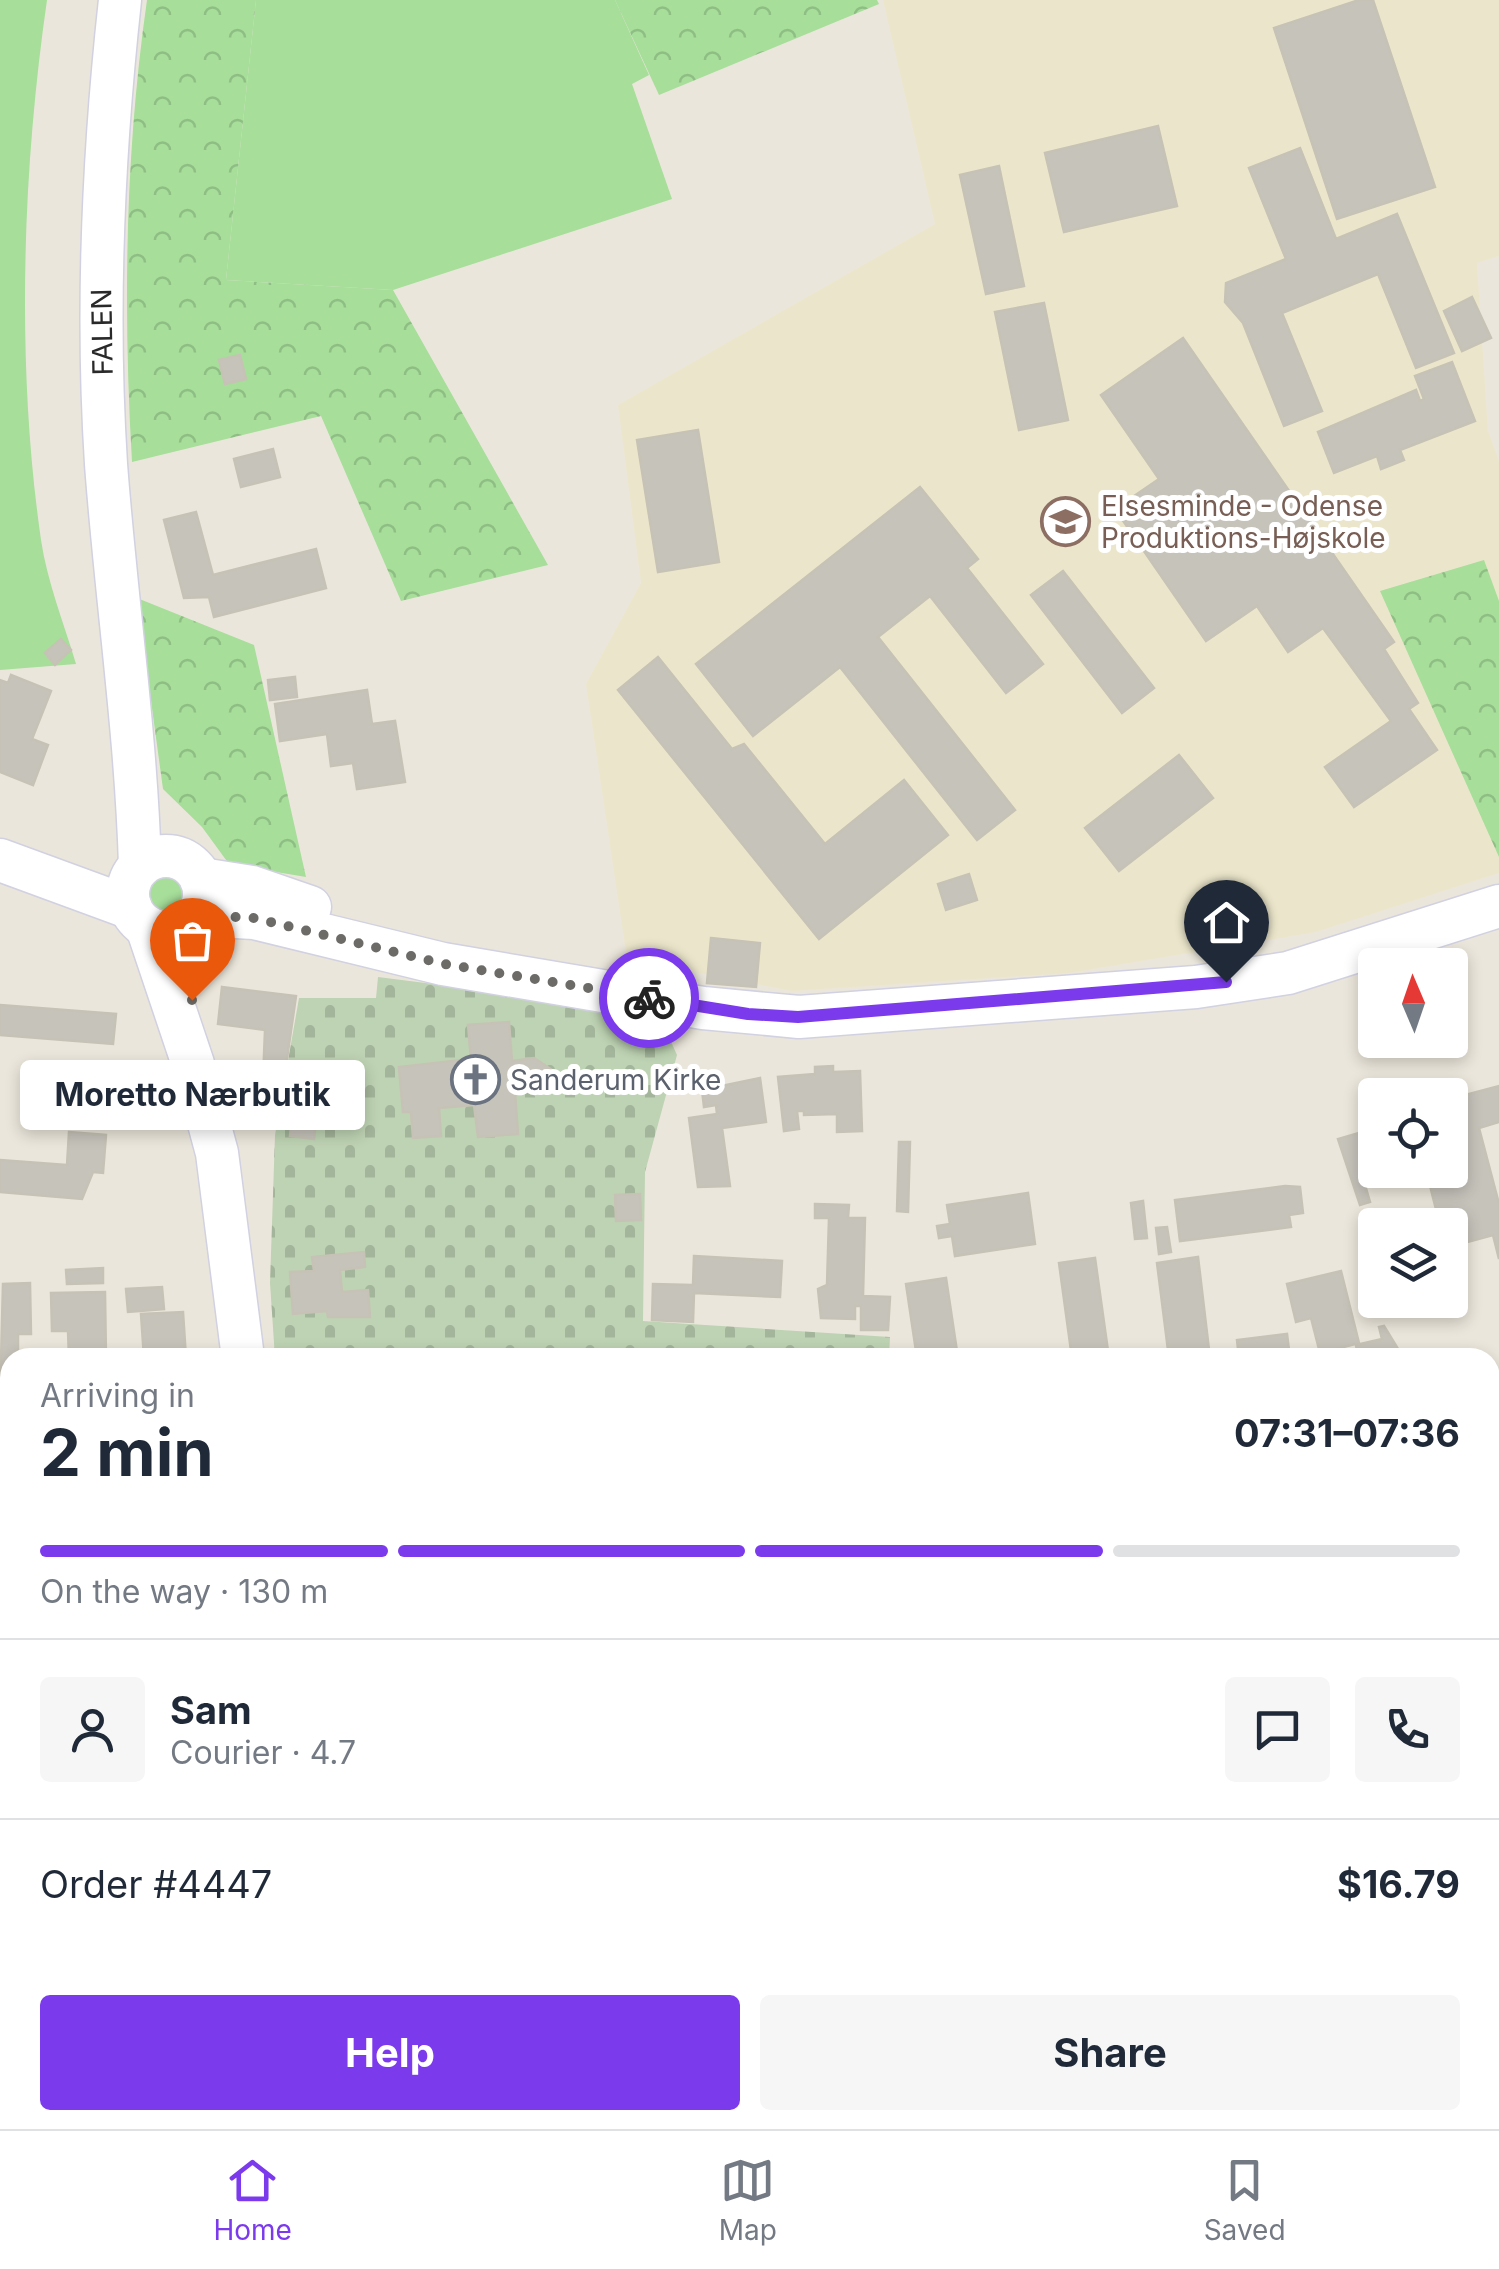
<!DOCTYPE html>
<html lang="en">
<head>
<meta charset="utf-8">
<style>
	:root { --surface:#fff; --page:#f6f6f7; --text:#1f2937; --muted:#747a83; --line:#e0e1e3; --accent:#7c3aed }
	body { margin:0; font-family:Inter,sans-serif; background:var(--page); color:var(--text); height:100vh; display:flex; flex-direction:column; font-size:38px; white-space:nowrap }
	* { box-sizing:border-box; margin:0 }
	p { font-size:32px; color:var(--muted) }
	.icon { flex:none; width:55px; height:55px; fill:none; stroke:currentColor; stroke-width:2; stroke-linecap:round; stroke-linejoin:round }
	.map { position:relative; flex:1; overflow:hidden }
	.details { position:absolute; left:0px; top:1348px; width:1500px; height:782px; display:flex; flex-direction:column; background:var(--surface); border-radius:30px 30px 0 0; box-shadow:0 5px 15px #0003 }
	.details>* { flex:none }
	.needle { width:65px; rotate:358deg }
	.controls { position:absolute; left:1358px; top:948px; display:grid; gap:20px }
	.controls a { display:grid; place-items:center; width:110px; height:110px; border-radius:10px; background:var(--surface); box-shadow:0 5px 15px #0003; font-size:50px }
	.pin { position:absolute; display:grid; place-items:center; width:85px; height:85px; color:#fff; margin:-102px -42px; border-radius:50% 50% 50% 0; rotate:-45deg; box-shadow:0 0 10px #0007 }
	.pin .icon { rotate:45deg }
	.courier { position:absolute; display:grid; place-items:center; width:100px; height:100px; margin:-50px; border:8px solid #7c3aed; border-radius:50%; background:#fff; color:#222; box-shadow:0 2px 12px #0007 }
	.bubble { position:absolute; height:70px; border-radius:10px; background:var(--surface); box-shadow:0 5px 15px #0003; font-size:32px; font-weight:700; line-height:70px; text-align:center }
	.headline em { font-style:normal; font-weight:700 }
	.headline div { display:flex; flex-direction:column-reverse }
	.headline { display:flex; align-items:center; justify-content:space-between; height:170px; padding:0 40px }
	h1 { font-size:65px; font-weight:700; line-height:75px }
	.bar { display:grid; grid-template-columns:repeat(4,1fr); gap:15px 10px; align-content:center; height:120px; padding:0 40px }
	.bar i { height:12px; border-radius:8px; background:var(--line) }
	.bar .selected { background:var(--accent) }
	.bar p { grid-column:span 4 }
	.line { display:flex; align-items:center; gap:25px; padding:0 40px; border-top:2px solid var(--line) }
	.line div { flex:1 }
	.round { display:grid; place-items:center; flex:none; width:105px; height:105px; border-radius:10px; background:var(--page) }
	.cta { display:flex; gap:20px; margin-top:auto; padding:20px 40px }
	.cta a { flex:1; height:115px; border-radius:10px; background:var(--accent); color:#fff; font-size:40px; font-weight:700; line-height:115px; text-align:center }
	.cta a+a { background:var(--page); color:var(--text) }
	.tab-bar { display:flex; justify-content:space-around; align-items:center; height:140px; border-top:2px solid var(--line); background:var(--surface); font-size:28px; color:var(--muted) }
	.tab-bar a { display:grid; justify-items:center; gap:5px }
	.tab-bar .selected { color:var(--accent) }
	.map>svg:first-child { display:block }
</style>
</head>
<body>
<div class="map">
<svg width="1499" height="2129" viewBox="0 0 1499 2129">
	<defs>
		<pattern id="forest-crowns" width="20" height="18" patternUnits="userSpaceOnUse" patternTransform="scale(2.5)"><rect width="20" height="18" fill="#a6de9a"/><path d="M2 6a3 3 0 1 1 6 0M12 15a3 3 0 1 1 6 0" fill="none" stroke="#8fbe85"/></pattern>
		<pattern id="cemetery-stones" width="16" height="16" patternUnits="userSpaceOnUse" patternTransform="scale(2.5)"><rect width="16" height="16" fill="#bed3b3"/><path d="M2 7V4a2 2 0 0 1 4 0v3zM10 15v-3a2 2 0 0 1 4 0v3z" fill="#a3b59a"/></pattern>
	</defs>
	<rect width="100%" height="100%" fill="#ebe6db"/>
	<!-- education -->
	<path fill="#ebe6cb" d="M883,0H1499V256L1477,263L1488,431L1499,461V873L1316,932L1069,973L792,991L627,959L586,684L641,583L618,405L935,224Z"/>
	<!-- grass -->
	<g fill="#a6de9a">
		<path d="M0,0H47C22,173 16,366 41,540C47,581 64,624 76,664L0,670Z"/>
		<path d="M256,0H615L649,75L632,84L672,199L393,290L226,280Z"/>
		<circle cx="166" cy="894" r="19"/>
	</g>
	<!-- forest -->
	<g fill="url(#forest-crowns)">
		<path d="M147,0H256L226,280L393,290L548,565L401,601L321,416L132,462C123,308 125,153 147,0Z"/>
		<path d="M615,0H877L879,4L659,95Z"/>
		<path d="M1484,560L1499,601V857L1380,591Z"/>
		<path d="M137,598L254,645L306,877L229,864L202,827L163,789Z"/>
	</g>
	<!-- cemetery -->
	<g fill="url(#cemetery-stones)">
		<path d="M378,977L624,1008L664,1026L677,1055L645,1172L643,1321L890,1337L889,1358H275L270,1283L275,1135L299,998H376Z"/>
		<path d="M598,2120H1273L1274,2129H599Z"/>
	</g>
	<!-- building -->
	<g fill="#c6c3bb" stroke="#c6c2b5" stroke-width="2.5">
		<path d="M1359,0H1373L1435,187L1337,219L1274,28Z"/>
		<path d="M1158,126L1177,206L1064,232L1045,153Z"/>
		<path d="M1300,148L1336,239L1397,214L1454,353L1416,368L1378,274L1282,313L1322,411L1284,426L1243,323L1225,302L1226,283L1286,259L1249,168Z"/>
		<path d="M999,166L1024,286L986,294L960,175Z"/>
		<path d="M1472,297L1491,338L1462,351L1444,311Z"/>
		<path d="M1044,303L1068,420L1019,430L995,312Z"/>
		<path d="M1183,338L1394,642L1384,649L1418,703L1409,709L1437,750L1354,807L1325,767L1391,721L1323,628L1288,652L1257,606L1206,641L1115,509L1159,479L1101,395Z"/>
		<path d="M240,355L246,379L225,384L219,360Z"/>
		<path d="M1452,362L1475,421L1400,450L1404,460L1381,469L1377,456L1334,473L1318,432L1416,390L1420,401L1424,399L1415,376Z"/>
		<path d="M698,430L719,562L658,572L637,440Z"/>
		<path d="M273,449L280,477L241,487L234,459Z"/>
		<path d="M920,487L978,559L967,568L1043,664L1006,693L930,596L878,637L1015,810L977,840L840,667L753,736L696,664Z"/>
		<path d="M196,512L213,575L316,549L326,588L214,617L209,597L184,598L164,520Z"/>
		<path d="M1063,571L1154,688L1122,713L1031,595Z"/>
		<path d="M61,639L71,650L55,665L45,653Z"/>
		<path d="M658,657L732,749L744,744L825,844L904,780L948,835L819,939L618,690Z"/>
		<path d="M11,675L51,691L32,739L48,745L33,785L0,772V680L8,683Z"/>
		<path d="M295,677L297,697L270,700L268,680Z"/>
		<path d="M367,690L372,724L395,721L405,782L357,789L353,763L331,766L327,734L280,741L275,704Z"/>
		<path d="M1179,755L1213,798L1119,871L1085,828Z"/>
		<path d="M969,874L977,900L946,910L938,884Z"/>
		<path d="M711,938L760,943L756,987L707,983Z"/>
		<path d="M222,987L296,996L280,1107L262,1105L265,1030L218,1024Z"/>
		<path d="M0,1005L116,1014L113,1044L0,1035Z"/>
		<path d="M509,1022L512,1061L534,1058L552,1070L545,1088L515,1093L518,1134L478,1137L474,1105L439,1108L441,1136L413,1138L411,1112H403L399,1067L471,1059L468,1025Z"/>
		<path d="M833,1066V1072L860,1071L862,1131L837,1132V1114L804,1115V1111H797L799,1129L784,1131L778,1077L815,1074V1067Z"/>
		<path d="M760,1078L766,1122L722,1128L730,1186L698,1187L689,1118L717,1114L716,1105L704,1107L702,1090Z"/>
		<path d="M1499,1086V1122L1479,1128L1499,1204V1259L1493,1235L1460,1244L1450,1255V1225H1440L1426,1170H1450V1126L1464,1122L1458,1097Z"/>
		<path d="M293,1108L317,1111L314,1139L290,1136Z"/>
		<path d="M69,1132L106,1135L103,1173L93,1172L82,1199L0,1192V1160L67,1165Z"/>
		<path d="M1362,1132L1376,1183L1365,1185L1370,1202L1360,1205L1338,1139Z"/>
		<path d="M899,1142H910L908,1212L897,1211Z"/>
		<path d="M1285,1186L1300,1187L1303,1213L1289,1215L1291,1227L1180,1241L1175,1200Z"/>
		<path d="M1028,1193L1035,1244L955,1256L952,1236L939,1238L937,1226L950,1224L947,1205Z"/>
		<path d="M640,1194L641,1220L616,1221L615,1195Z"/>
		<path d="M1143,1201L1147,1238L1135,1239L1131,1203Z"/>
		<path d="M815,1204L849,1205L848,1218H865L863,1296L890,1297L888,1330H861V1306H855V1319L821,1318L818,1289L827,1285L829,1218H815Z"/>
		<path d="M1167,1227L1171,1252L1159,1254L1156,1228Z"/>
		<path d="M364,1252L365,1267L340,1270L342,1292L368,1290L370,1317H328L327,1311L293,1314L290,1272L314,1271L312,1257Z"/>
		<path d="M694,1256L782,1261L780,1297L694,1293L693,1322L652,1320L653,1284L693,1285Z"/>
		<path d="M1198,1257L1210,1358H1169L1157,1263Z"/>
		<path d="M1095,1258L1109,1358H1072L1059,1263Z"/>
		<path d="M103,1268V1283L67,1284L66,1270Z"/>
		<path d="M1341,1271L1359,1343L1320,1353L1311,1318L1296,1322L1287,1284Z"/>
		<path d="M946,1278L958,1358H917L906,1284Z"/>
		<path d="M30,1283L31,1334H18V1358H10V1399H0L3,1284Z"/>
		<path d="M162,1287L164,1309L128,1312L126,1289Z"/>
		<path d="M105,1292L106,1358H69L68,1331H52L51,1293Z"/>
		<path d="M183,1312L186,1358H144L141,1314Z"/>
		<path d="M1384,1326L1403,1357L1358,1358L1356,1345L1382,1339L1379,1327Z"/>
		<path d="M1287,1334L1290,1358H1239L1237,1340Z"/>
		<path d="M1495,1511L1499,1567L1490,1569V1512Z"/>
		<path d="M6,1619H10V1694L0,1695V1627H7Z"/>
		<path d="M1499,1702V1766H1492L1490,1703Z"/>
		<path d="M8,1782H10V1850H0V1814L9,1813Z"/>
		<path d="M1490,1908H1499V1956L1490,1957Z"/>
		<path d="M10,1940V2020L0,2021V1941Z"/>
		<path d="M4,2119V2123L67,2122L68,2129H0V2120Z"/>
		<path d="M230,2120V2129H88L108,2128V2123Z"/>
		<path d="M343,2120H387V2122L379,2123L380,2129H344Z"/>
		<path d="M1350,2120H1410L1411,2129H1351Z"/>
	</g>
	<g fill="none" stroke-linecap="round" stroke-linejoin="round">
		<defs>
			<g id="street">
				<path d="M0,1440H10"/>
				<path d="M1490,1450L1499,1449"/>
				<path d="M1490,1650L1499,1649"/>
				<path d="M0,1737H10"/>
				<path d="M1490,1855L1499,1854"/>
				<path d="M0,2064H10"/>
				<path d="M1490,2076L1499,2075"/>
			</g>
			<g id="secondary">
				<path d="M120,0C103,155 96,308 106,464C116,598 136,731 140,866"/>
				<circle cx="166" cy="894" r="38"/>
				<path d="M0,860L131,908"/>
				<path d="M201,879L252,887L310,907"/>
				<path d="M198,915L254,918L443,964L703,1008L799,1017L1196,987L1288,973L1499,906"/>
				<path d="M147,927L193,1064L217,1153L243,1358"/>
				<path d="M296,2120V2129"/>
			</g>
		</defs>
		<!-- street casing -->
		<use href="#street" stroke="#d1d1e1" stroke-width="32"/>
		<!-- secondary casing -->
		<use href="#secondary" stroke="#d1d1e1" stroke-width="45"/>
		<!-- street -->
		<use href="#street" stroke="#fff" stroke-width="30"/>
		<!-- secondary -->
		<use href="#secondary" stroke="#fff" stroke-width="42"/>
	</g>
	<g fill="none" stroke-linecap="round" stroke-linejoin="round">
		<!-- done -->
		<path stroke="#6d6b67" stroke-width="10" stroke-dasharray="0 18" d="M192,1000L190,923L198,915L254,918L444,964L649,998"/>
		<!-- route -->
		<path stroke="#7c3aed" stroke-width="12" d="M649,998L748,1014L798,1017L1226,982"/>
	</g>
	<!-- icons -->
	<defs>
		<symbol id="university-ring" viewBox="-11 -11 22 22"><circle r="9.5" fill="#fff" stroke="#8d6e63" stroke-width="1.5"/><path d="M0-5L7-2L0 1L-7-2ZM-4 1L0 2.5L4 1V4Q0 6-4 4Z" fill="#8d6e63"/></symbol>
		<symbol id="church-ring" viewBox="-11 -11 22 22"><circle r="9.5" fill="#fff" stroke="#6b7280" stroke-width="1.5"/><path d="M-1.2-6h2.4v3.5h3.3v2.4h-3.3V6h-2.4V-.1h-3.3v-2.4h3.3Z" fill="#6b7280"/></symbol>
	</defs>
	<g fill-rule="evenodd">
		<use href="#university-ring" x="1038" y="494" width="55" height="55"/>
		<use href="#church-ring" x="448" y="1052" width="55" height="55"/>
	</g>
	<g text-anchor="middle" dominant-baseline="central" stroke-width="10" stroke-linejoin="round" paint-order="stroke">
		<!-- street labels -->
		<g font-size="28" fill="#292929" stroke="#fff">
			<text transform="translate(102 332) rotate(-91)">FALEN</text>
		</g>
		<!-- education labels -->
		<g font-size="28" fill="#785e54" stroke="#fff" text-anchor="start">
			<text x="1101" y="506">Elsesminde - Odense<tspan x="1101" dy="32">Produktions-Højskole</tspan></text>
		</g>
		<!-- worship labels -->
		<g font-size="28" fill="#5b616d" stroke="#fff" text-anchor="start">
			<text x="510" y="1080">Sanderum Kirke</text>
		</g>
	</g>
</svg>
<div class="controls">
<a><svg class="needle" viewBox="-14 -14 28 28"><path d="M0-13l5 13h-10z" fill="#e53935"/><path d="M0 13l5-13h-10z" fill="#747a83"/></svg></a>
<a><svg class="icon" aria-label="locate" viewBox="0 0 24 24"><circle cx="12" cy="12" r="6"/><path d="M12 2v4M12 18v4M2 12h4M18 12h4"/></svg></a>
<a><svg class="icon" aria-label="layers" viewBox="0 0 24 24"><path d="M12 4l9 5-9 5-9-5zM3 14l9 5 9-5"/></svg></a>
</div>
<div class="pin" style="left:192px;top:1000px;background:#ea580c"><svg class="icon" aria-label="bag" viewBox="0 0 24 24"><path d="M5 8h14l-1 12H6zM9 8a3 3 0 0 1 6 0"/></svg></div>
<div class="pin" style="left:1226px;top:982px;background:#1f2937"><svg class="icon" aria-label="home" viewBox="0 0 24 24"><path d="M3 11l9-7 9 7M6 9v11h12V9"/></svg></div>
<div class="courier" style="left:649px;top:998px"><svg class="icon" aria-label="bike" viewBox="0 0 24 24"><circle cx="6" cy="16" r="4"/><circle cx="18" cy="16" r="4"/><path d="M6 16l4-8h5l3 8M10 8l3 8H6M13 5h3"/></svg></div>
<div class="bubble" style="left:20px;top:1060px;width:345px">Moretto Nærbutik</div>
<section class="details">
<div class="headline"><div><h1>2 min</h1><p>Arriving in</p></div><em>07:31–07:36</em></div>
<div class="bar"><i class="selected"></i><i class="selected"></i><i class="selected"></i><i></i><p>On the way · 130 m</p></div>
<div class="line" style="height:180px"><a class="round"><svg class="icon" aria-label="person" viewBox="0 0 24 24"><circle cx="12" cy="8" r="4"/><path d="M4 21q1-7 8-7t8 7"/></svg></a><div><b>Sam</b><p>Courier · 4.7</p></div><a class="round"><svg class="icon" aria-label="chat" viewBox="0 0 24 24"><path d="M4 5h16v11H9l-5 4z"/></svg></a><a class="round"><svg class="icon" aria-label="phone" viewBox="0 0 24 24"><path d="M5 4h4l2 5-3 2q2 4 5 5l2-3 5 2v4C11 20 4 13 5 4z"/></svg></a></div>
<div class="line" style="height:130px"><div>Order #4447</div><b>$16.79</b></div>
<div class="cta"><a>Help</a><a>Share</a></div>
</section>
</div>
<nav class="tab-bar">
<a class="selected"><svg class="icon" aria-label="home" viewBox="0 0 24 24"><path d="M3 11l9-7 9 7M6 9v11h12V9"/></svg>Home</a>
<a><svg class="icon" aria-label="map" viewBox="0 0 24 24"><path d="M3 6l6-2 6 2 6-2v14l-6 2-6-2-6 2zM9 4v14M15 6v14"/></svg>Map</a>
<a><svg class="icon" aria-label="saved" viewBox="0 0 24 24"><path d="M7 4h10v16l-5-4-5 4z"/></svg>Saved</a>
</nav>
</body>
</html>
